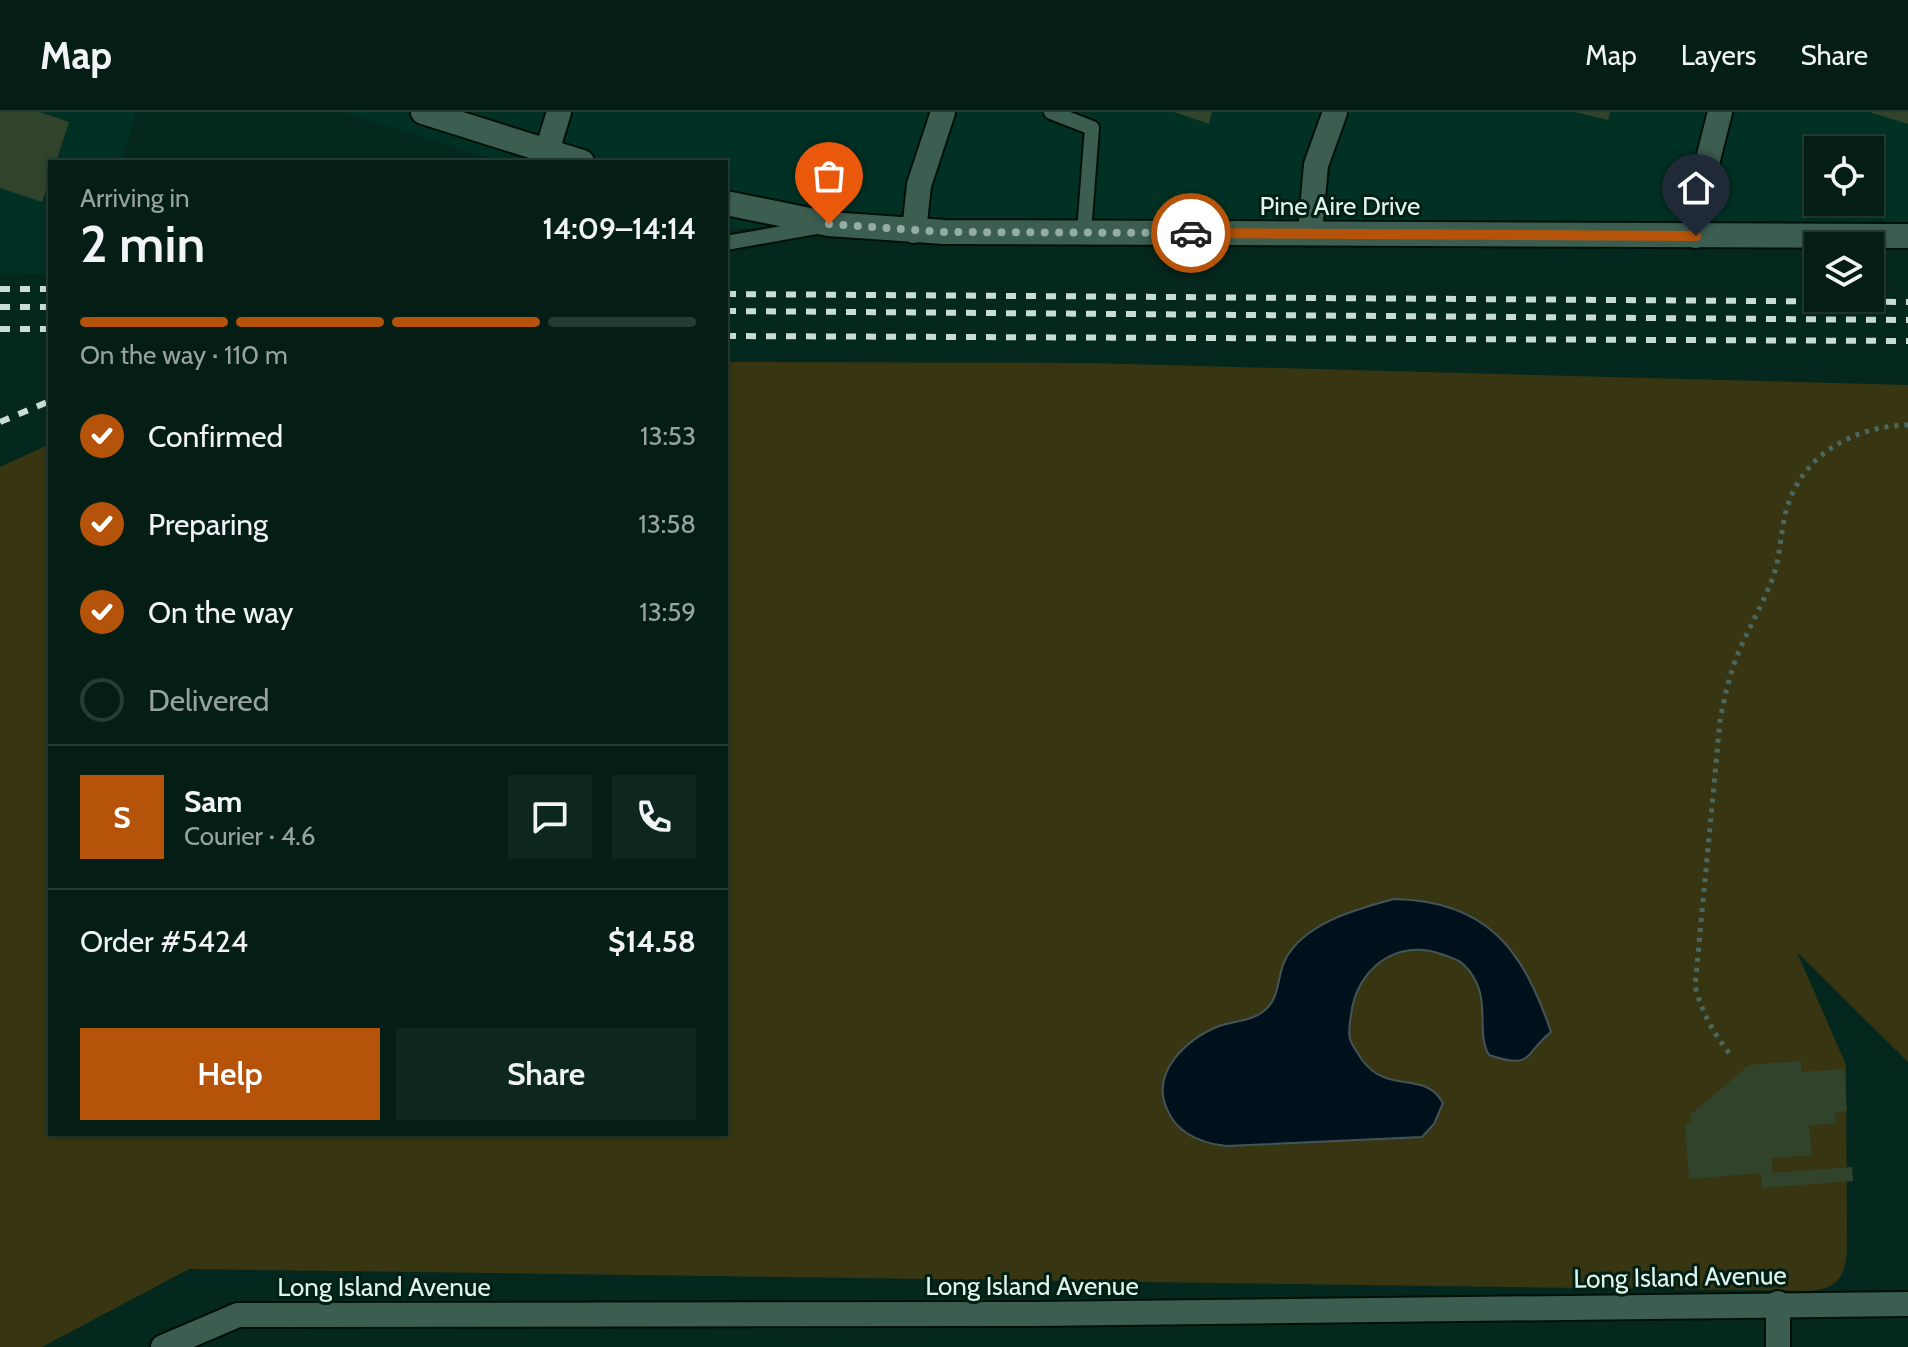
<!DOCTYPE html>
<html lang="en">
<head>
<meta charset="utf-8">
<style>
	:root { --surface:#041e16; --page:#0d271f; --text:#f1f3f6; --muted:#97a2a1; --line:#253c35; --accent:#b45309 }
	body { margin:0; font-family:Cabin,sans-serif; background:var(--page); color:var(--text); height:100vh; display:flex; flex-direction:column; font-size:30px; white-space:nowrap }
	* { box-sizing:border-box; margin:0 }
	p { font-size:26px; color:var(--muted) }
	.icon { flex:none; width:44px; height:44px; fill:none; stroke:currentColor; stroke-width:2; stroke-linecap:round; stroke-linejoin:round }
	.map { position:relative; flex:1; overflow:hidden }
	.details { position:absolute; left:48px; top:48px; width:680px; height:976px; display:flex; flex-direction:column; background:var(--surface); border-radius:0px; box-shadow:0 2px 6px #0004,0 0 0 2px var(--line) }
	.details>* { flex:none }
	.tools { position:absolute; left:1804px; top:24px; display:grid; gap:16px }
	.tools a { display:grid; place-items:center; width:80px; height:80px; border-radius:0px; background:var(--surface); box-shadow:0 2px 6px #0004,0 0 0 2px var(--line); font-size:40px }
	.pin { position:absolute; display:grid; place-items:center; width:68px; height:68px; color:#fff; margin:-82px -34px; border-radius:50% 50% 50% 0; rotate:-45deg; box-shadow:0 0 8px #0007 }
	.pin .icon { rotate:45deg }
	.courier { position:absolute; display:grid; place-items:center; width:80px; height:80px; margin:-40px; border:6px solid #b45309; border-radius:50%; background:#fff; color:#222; box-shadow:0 2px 10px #0007 }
	.overview em { font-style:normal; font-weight:600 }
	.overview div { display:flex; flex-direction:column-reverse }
	.overview { display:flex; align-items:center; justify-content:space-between; height:136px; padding:0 32px }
	h1 { font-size:52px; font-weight:600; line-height:60px }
	.bar { display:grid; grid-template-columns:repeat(4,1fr); gap:12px 8px; align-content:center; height:96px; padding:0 32px }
	.bar i { height:10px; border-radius:6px; background:var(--line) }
	.bar .selected { background:var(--accent) }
	.bar p { grid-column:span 4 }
	.line { display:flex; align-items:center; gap:20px; padding:0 32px; border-top:2px solid var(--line) }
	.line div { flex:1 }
	.round { display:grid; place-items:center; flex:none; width:84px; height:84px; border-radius:0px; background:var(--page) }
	ol { padding:0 32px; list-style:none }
	li { display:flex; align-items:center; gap:24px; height:88px }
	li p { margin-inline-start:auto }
	li .icon { padding:8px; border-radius:50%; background:var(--accent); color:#fff; stroke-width:4 }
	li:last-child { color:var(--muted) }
	li i { width:44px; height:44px; border:4px solid var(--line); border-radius:50% }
	.cta { display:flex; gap:16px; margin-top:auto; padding:16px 32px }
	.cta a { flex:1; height:92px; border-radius:0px; background:var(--accent); color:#fff; font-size:32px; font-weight:600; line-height:92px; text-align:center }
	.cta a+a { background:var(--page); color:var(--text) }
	header { display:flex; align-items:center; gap:48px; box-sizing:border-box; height:112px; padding:0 40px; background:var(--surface); border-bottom:2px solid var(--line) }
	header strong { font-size:38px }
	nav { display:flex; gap:44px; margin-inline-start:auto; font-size:28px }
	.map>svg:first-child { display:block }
</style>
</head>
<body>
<header>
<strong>Map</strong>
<nav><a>Map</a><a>Layers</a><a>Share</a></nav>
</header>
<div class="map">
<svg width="1908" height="1235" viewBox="0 0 1908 1235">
	<rect width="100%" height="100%" fill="#05281e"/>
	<!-- built -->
	<g fill="#013124" fill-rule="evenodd">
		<path d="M0,0H136L121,50H50V162L0,161Z"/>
		<path d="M342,0H1908V124L829,112L726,117V50H502ZM1818,38H1870V90H1818Z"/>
	</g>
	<!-- green -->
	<path fill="#383512" d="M726,250L1089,251L1908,273V950L1797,840L1846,953L1847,1138C1845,1165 1837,1177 1809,1179L189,1157L42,1235H0V355L50,332V1022H726Z"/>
	<!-- water -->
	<path fill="#01111b" stroke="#44555a" stroke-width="2" d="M1394,787C1488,789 1523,838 1551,920C1523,942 1534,958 1489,943C1474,918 1495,882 1463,852C1458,847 1448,845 1441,842C1397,826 1356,857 1351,903C1350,910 1348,919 1350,927C1352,934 1358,941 1362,948C1389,984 1424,957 1443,991L1434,1012L1422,1025L1226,1034C1201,1031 1177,1022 1167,997C1150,960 1187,927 1219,914C1234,909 1253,909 1265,898C1280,886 1277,864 1285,848C1304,811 1357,797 1394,787Z"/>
	<!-- building -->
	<g fill="#32432b">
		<path d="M0,0H39L69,10L56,50H50V67L42,90L0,76Z"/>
		<path d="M1174,0H1212L1209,12Z"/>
		<path d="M1574,0H1610L1608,8Z"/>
		<path d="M1872,0H1908V12L1872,1Z"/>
		<path d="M1801,949L1802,960L1844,957L1847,999L1835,1001V1012L1809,1013L1812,1043L1772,1046L1773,1061L1852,1055L1853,1069L1762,1076L1761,1061L1689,1067L1685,1011H1691L1690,1003L1749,953Z"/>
	</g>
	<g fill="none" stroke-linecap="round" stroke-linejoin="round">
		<defs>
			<g id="lane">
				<path d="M1051,0L1092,16L1084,120"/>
				<path d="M726,131L816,115"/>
			</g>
			<g id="street">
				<path d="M547,39L559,0"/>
				<path d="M914,119L919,73L943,0"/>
				<path d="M1310,121L1316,53L1335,0"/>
				<path d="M1696,124L1700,79L1720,0"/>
				<path d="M1778,1235V1191"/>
			</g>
			<g id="secondary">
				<path d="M423,0L582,50"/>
				<path d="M726,91L829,112L944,120L1908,124"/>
				<path d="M163,1235L238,1203L1034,1202L1908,1192"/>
			</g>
		</defs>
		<!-- lane casing -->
		<use href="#lane" stroke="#001009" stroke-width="18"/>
		<!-- street casing -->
		<use href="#street" stroke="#001009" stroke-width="28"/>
		<!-- secondary casing -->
		<use href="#secondary" stroke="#001009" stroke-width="28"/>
		<!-- path -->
		<path stroke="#4a685f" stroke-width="5" stroke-dasharray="4 6" stroke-linecap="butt" d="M1729,941C1713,920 1702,901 1695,874L1720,609C1724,587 1729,565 1737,544C1748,517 1763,492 1773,465C1782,440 1780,412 1790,387C1809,338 1859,314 1908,313"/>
		<!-- lane -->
		<use href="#lane" stroke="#3c5e51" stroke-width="14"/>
		<!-- street -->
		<use href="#street" stroke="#3c5e51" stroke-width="24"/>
		<!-- secondary -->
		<use href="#secondary" stroke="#3c5e51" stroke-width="24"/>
		<!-- rail -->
		<g stroke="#c8ddd5" stroke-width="6" stroke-dasharray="10 10" stroke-linecap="butt">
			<path d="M0,177H50"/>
			<path d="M726,182L1908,190"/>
			<path d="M0,195H50"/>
			<path d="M726,199L1908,208"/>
			<path d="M0,217H50"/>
			<path d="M726,224L1908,229"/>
			<path d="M0,310L50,289"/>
		</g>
	</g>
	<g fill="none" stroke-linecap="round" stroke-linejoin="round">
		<!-- done -->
		<path stroke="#94ada4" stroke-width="8" stroke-dasharray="0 14.4" d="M829,112L944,120L1191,121"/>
		<!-- route -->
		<path stroke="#b45309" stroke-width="10" d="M1191,121L1696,124"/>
	</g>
	<g text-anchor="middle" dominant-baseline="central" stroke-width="6" stroke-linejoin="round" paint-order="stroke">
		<!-- street labels -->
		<g font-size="26" fill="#e1f4ec" stroke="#001f15">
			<text x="1340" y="94">Pine Aire Drive</text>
			<text transform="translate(1680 1165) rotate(-1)">Long Island Avenue</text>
			<text x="1032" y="1174">Long Island Avenue</text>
			<text x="384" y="1175">Long Island Avenue</text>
		</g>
	</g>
</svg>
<div class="tools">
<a><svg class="icon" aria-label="locate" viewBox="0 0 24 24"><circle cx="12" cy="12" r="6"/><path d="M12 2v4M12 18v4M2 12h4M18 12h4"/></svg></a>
<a><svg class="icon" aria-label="layers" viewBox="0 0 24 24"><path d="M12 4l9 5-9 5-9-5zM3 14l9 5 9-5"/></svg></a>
</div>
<div class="pin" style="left:829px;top:112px;background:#ea580c"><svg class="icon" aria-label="bag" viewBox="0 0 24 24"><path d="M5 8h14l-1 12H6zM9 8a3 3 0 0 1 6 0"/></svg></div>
<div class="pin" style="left:1696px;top:124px;background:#1f2937"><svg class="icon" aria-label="home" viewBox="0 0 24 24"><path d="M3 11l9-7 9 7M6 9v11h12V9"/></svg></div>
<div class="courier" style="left:1191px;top:121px"><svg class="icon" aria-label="car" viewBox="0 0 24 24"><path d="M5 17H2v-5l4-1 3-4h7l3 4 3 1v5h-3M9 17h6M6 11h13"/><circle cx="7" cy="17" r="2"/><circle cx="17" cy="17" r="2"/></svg></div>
<section class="details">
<div class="overview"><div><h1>2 min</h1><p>Arriving in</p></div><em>14:09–14:14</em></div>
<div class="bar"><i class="selected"></i><i class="selected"></i><i class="selected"></i><i></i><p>On the way · 110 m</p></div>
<ol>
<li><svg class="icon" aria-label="check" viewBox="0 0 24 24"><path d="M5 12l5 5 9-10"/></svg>Confirmed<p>13:53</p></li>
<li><svg class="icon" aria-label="check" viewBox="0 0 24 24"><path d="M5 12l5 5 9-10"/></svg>Preparing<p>13:58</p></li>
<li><svg class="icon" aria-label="check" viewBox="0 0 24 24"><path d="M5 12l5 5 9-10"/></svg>On the way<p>13:59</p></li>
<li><i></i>Delivered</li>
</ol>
<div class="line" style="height:144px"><b class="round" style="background:var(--accent);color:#fff">S</b><div><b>Sam</b><p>Courier · 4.6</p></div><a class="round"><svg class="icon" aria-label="chat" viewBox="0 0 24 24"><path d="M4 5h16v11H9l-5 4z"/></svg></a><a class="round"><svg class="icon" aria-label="phone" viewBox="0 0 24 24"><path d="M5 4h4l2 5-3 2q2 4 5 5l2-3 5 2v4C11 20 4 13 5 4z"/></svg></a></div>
<div class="line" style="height:104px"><div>Order #5424</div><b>$14.58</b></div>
<div class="cta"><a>Help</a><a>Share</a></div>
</section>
</div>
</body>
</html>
